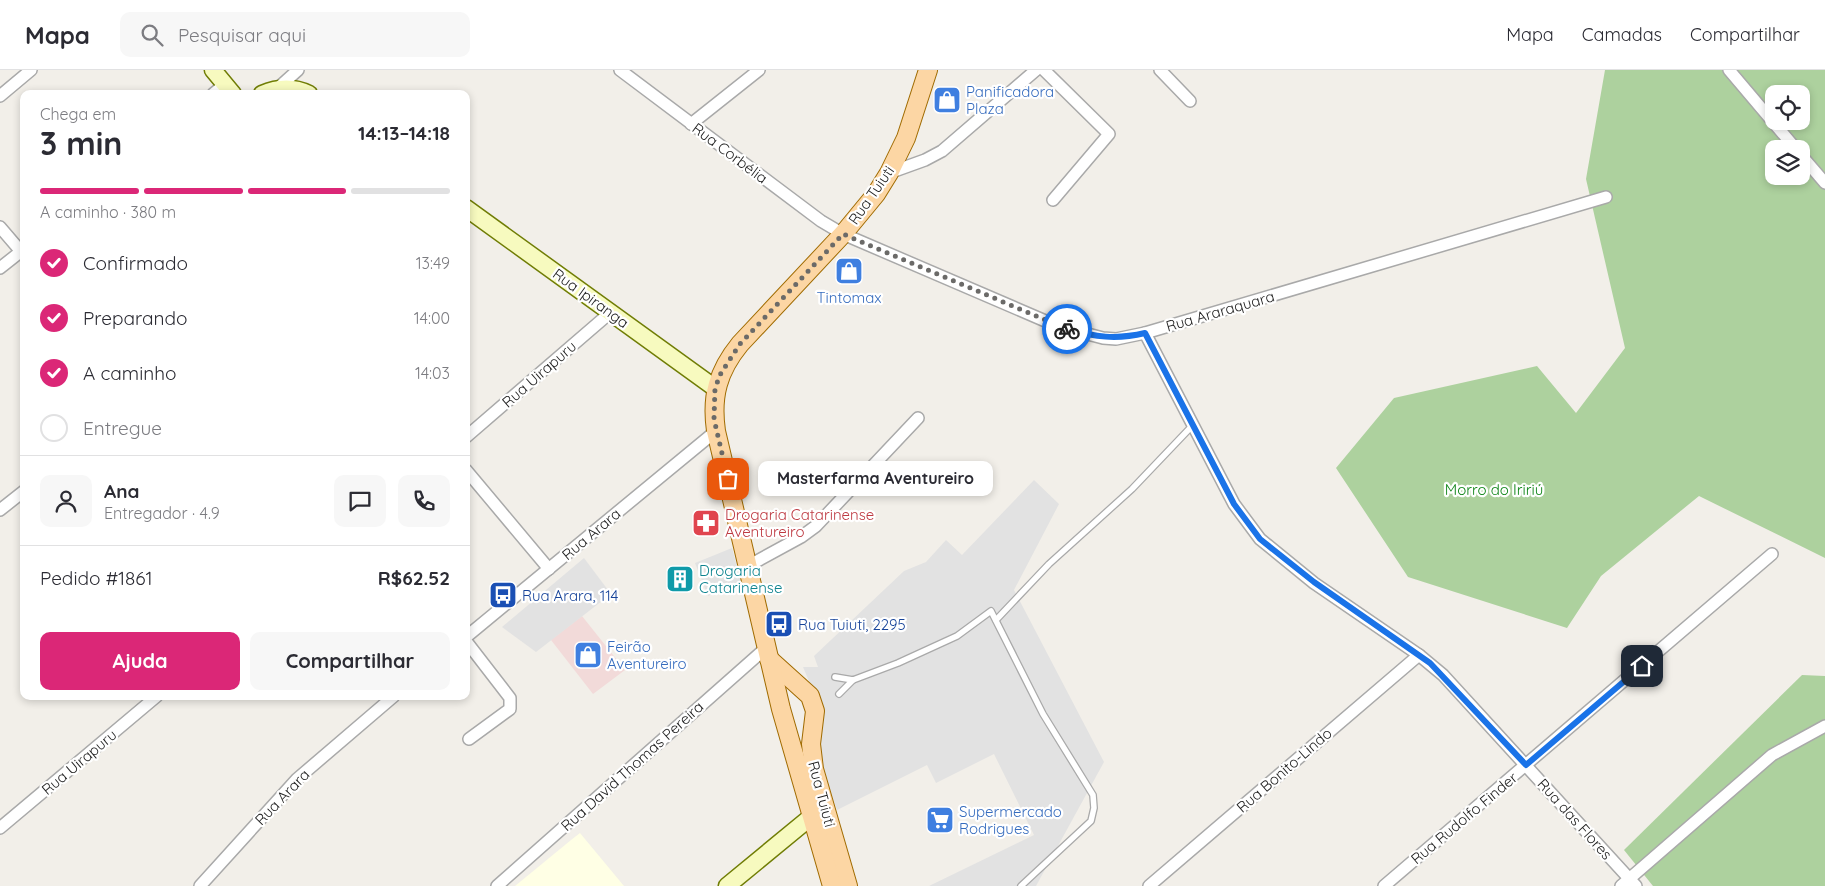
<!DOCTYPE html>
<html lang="pt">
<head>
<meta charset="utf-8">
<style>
	:root { --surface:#fff; --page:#f7f7f7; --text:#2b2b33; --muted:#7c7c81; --line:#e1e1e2; --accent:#db2777 }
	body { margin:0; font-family:Quicksand,sans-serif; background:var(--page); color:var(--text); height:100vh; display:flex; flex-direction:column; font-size:19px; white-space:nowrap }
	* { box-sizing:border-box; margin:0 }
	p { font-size:16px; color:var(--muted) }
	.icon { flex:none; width:28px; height:28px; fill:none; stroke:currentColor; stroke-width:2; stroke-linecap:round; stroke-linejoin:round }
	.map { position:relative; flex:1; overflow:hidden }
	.panel { position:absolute; left:20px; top:20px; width:450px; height:610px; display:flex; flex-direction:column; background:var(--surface); border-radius:10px; box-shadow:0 2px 8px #0003 }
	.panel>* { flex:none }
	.buttons { position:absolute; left:1765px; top:15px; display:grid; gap:10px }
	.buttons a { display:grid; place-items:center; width:45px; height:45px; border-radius:10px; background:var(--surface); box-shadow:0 2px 8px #0003; font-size:25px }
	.pin { position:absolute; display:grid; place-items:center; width:42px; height:42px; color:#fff; margin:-21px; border-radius:10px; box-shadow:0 2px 8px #0006 }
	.courier { position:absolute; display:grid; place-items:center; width:50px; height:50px; margin:-25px; border:4px solid #1a73e8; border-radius:50%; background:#fff; color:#222; box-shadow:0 1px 6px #0007 }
	.bubble { position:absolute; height:35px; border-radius:10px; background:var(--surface); box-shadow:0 2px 8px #0003; font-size:16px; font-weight:800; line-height:35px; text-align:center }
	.summary em { font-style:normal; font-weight:800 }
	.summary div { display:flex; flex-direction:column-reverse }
	.summary { display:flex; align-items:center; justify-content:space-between; height:85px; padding:0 20px }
	h1 { font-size:32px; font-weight:800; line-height:38px }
	.bar { display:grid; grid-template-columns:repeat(4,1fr); gap:8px 5px; align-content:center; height:60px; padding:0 20px }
	.bar i { height:6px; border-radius:4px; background:var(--line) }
	.bar .active { background:var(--accent) }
	.bar p { grid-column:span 4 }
	.line { display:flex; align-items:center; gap:12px; padding:0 20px; border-top:1px solid var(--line) }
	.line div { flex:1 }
	.round { display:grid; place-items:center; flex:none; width:52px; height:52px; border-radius:10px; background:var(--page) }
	ol { padding:0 20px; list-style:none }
	li { display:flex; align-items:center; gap:15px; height:55px }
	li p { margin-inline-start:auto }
	li .icon { padding:5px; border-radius:50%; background:var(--accent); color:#fff; stroke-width:4 }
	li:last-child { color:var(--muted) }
	li i { width:28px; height:28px; border:2px solid var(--line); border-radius:50% }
	.action { display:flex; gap:10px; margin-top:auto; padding:10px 20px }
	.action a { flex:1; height:58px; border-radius:10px; background:var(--accent); color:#fff; font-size:20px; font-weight:800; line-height:58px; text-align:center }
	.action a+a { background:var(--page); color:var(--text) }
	header { display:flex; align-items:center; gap:30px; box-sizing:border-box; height:70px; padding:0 25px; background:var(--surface); border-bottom:1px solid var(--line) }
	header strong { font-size:24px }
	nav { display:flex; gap:28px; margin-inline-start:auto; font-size:18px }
	.search { width:350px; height:45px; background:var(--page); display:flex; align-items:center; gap:12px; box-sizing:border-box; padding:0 18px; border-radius:10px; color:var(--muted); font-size:19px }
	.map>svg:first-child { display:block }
</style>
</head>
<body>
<header>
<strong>Mapa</strong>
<div class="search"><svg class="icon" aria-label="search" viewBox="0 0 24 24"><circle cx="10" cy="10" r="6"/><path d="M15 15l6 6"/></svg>Pesquisar aqui</div>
<nav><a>Mapa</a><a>Camadas</a><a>Compartilhar</a></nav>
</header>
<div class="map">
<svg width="1825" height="816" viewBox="0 0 1825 816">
	<rect width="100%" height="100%" fill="#f2efe9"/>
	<!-- commercial -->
	<path fill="#f2dad9" d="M582,546L625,600L593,624L551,570Z"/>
	<!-- education -->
	<path fill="#ffffe5" d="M580,763L624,816H515L571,770Z"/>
	<!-- forest -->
	<g fill="#add19e" fill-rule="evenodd">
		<path d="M1605,0H1825V488L1699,426L1601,506L1567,558L1408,507L1336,398L1394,328L1537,296L1576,343L1625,278L1586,109ZM1774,24H1801V51H1774ZM1774,79H1801V106H1774Z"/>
		<path d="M1802,605L1825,606V816H1653L1624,780Z"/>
	</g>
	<!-- parking -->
	<g fill="#e2e2e2">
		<path d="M1034,410L1059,434L1014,520L1104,692L1036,816H929L1034,765L994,684L936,713L927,695L837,740L822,700L818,670L819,635L803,597H818L814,586L904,501L926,492L946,470L962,485Z"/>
		<path d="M732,478L741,512L708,526L695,493Z"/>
		<path d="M584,488L611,524L536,582L502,557Z"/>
	</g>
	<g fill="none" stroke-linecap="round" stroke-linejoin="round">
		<defs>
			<g id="lane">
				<path d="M996,550L1049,494L1132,419L1193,355"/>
				<path d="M835,607L853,610L898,593L957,566L991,541L1043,644L1093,725L1094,738L1091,751L1021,816"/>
				<path d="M839,624L853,610"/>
			</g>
			<g id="street">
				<path d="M620,0L821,151L843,164L1057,256L1103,268L1116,269L1145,263L1606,127"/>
				<path d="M1044,0L1109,64L1053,130"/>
				<path d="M1160,0L1190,31"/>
				<path d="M1729,0L1796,79"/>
				<path d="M278,18L298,0"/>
				<path d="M213,24L224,15"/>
				<path d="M0,26L31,0"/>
				<path d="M691,54L759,0"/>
				<path d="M1801,85L1825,113"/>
				<path d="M889,103L925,90L942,81L1036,0"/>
				<path d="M0,157L24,185"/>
				<path d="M0,198L24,179"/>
				<path d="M1145,263L1234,434L1260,469L1314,513L1419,585L1443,605L1636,816"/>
				<path d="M466,367L611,242"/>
				<path d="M466,400L549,499"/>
				<path d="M0,440L24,421"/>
				<path d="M748,496L801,467L816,456L918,348"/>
				<path d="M466,567L716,361"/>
				<path d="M466,571L510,628V639L469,669"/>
				<path d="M0,758L157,626"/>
				<path d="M200,816L297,709L394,626"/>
				<path d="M497,816L767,577"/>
				<path d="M1149,816L1419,585"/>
				<path d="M1384,816L1772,484"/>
				<path d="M1621,816L1772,685L1825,656"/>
			</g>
			<g id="secondary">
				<path d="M213,0L233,24"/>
				<path d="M262,24C278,17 293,16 309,24"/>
				<path d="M466,138L715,318"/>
				<path d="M727,816L812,746"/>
			</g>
			<g id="primary">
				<path d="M769,589L810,626L815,641L811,674L814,699L848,816"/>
				<path d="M832,816L781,639L716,361C711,326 718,301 740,274L843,164L876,124L889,103L906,68L928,0"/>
			</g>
		</defs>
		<!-- lane casing -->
		<use href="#lane" stroke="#a9a9a9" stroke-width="8"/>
		<!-- street casing -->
		<use href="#street" stroke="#a9a9a9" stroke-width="14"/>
		<!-- secondary casing -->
		<use href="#secondary" stroke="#707d05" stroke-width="19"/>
		<!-- primary casing -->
		<use href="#primary" stroke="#a06b00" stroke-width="20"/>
		<!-- lane -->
		<use href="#lane" stroke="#fff" stroke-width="5.5"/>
		<!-- street -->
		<use href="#street" stroke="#fff" stroke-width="11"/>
		<!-- secondary -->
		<use href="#secondary" stroke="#f7fabf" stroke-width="16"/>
		<!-- primary -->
		<use href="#primary" stroke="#fcd6a4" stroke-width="18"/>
	</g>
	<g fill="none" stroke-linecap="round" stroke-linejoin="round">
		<!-- done -->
		<path stroke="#6b6a68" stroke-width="5" stroke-dasharray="0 9" d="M728,409L714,349L715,318L721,303L740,274L843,164L1067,259"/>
		<!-- route -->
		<path stroke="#1a73e8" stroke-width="6" d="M1067,259C1095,267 1116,270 1145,263L1234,434L1260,469L1314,512L1430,593L1526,695L1642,596"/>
	</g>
	<!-- icons -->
	<defs>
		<symbol id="shop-square" viewBox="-11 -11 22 22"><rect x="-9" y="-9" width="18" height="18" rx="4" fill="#3f7fe0" stroke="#fff"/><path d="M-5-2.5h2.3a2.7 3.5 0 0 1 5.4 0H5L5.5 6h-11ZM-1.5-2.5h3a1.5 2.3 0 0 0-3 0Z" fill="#fff"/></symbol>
		<symbol id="pharmacy-square" viewBox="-11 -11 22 22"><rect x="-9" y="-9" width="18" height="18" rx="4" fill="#e0444e" stroke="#fff"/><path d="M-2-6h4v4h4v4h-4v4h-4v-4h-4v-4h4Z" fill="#fff"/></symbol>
		<symbol id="building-square" viewBox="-11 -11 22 22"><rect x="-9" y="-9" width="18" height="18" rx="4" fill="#0f9aa8" stroke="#fff"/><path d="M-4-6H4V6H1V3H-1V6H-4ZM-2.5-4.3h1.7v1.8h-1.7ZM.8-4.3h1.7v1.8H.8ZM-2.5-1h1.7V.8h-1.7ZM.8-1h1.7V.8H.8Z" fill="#fff"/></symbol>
		<symbol id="bus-square" viewBox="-11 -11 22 22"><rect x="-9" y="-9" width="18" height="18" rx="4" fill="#1a4fb4" stroke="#fff"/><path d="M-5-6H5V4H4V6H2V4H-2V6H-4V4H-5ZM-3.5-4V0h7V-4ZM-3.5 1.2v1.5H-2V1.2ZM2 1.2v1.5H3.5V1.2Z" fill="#fff"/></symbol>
		<symbol id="supermarket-square" viewBox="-11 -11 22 22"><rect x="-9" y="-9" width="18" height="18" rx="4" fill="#3f7fe0" stroke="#fff"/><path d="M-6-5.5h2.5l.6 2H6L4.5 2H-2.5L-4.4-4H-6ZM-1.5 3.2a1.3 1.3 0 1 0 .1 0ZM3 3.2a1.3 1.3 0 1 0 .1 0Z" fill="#fff"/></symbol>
	</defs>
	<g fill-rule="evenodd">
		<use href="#shop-square" x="931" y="14" width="32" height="32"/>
		<use href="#shop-square" x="833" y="185" width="32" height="32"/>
		<use href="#pharmacy-square" x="690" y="437" width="32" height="32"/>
		<use href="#building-square" x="664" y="493" width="32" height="32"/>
		<use href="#bus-square" x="487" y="509" width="32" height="32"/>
		<use href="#bus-square" x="763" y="538" width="32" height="32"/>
		<use href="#shop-square" x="572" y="569" width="32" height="32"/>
		<use href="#supermarket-square" x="924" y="734" width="32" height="32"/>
	</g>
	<g text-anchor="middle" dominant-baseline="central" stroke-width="4.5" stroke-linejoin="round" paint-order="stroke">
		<!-- shop labels -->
		<g font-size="15" fill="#366cbe" stroke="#fff" text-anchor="start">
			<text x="966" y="21">Panificadora<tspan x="966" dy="17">Plaza</tspan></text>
			<text x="849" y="227" text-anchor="middle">Tintomax</text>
			<text x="607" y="576">Feirão<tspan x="607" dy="17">Aventureiro</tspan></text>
			<text x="959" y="741">Supermercado<tspan x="959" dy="17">Rodrigues</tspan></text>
		</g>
		<!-- street labels -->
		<g font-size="15" fill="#222" stroke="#fff">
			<text transform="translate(730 83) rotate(37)">Rua Corbélia</text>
			<text transform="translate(871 125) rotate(-55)">Rua Tuiuti</text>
			<text transform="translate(591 228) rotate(36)">Rua Ipiranga</text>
			<text transform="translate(1220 241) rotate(-16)">Rua Araraquara</text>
			<text transform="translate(539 304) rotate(-41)">Rua Uirapuru</text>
			<text transform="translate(591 464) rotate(-40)">Rua Arara</text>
			<text transform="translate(79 692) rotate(-40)">Rua Uirapuru</text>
			<text transform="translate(632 696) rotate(-42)">Rua David Thomas Pereira</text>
			<text transform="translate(1284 700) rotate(-41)">Rua Bonito-Lindo</text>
			<text transform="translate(822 724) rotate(75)">Rua Tuiuti</text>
			<text transform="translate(282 727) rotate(-46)">Rua Arara</text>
			<text transform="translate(1464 748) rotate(-40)">Rua Rudolfo Finder</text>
			<text transform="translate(1575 749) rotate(48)">Rua das Flores</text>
		</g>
		<!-- park labels -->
		<g font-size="15" fill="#0c8416" stroke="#fff">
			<text x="1494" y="419">Morro do Iririú</text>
		</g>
		<!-- health labels -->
		<g font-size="15" fill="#be3a42" stroke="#fff" text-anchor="start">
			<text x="725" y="444">Drogaria Catarinense<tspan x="725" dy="17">Aventureiro</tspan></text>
		</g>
		<!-- culture labels -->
		<g font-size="15" fill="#0d838f" stroke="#fff" text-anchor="start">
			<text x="699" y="500">Drogaria<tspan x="699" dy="17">Catarinense</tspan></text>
		</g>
		<!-- transit labels -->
		<g font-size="15" fill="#164399" stroke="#fff" text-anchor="start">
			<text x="522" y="525">Rua Arara, 114</text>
			<text x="798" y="554">Rua Tuiuti, 2295</text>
		</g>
	</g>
</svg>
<div class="buttons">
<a><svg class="icon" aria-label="locate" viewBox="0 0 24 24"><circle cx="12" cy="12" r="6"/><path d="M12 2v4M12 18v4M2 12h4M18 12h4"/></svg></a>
<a><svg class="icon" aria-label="layers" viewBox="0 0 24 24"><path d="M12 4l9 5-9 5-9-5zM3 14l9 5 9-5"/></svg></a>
</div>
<div class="pin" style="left:728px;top:409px;background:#ea580c"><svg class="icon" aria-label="bag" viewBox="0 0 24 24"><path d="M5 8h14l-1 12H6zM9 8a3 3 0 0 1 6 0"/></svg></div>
<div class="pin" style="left:1642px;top:596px;background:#1f2937"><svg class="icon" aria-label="home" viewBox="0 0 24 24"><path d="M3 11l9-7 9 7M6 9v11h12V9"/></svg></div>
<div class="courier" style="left:1067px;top:259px"><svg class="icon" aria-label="bike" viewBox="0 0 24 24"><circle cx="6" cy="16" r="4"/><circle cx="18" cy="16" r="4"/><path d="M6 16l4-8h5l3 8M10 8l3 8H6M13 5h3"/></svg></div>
<div class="bubble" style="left:758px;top:391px;width:235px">Masterfarma Aventureiro</div>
<section class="panel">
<div class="summary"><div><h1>3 min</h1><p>Chega em</p></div><em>14:13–14:18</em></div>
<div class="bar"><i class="active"></i><i class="active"></i><i class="active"></i><i></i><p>A caminho · 380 m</p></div>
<ol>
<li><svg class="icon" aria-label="check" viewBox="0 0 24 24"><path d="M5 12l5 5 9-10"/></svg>Confirmado<p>13:49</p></li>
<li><svg class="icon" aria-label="check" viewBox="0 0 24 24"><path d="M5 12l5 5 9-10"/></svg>Preparando<p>14:00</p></li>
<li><svg class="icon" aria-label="check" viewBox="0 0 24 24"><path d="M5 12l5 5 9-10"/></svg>A caminho<p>14:03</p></li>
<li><i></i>Entregue</li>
</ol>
<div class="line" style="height:90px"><a class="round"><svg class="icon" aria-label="person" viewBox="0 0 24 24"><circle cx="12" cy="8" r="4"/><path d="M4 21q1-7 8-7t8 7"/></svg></a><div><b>Ana</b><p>Entregador · 4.9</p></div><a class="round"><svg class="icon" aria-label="chat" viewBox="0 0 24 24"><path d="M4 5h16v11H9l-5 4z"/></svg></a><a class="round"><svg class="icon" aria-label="phone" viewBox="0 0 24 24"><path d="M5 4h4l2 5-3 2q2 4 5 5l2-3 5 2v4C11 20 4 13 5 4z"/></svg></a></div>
<div class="line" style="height:65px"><div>Pedido #1861</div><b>R$62.52</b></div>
<div class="action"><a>Ajuda</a><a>Compartilhar</a></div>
</section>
</div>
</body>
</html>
